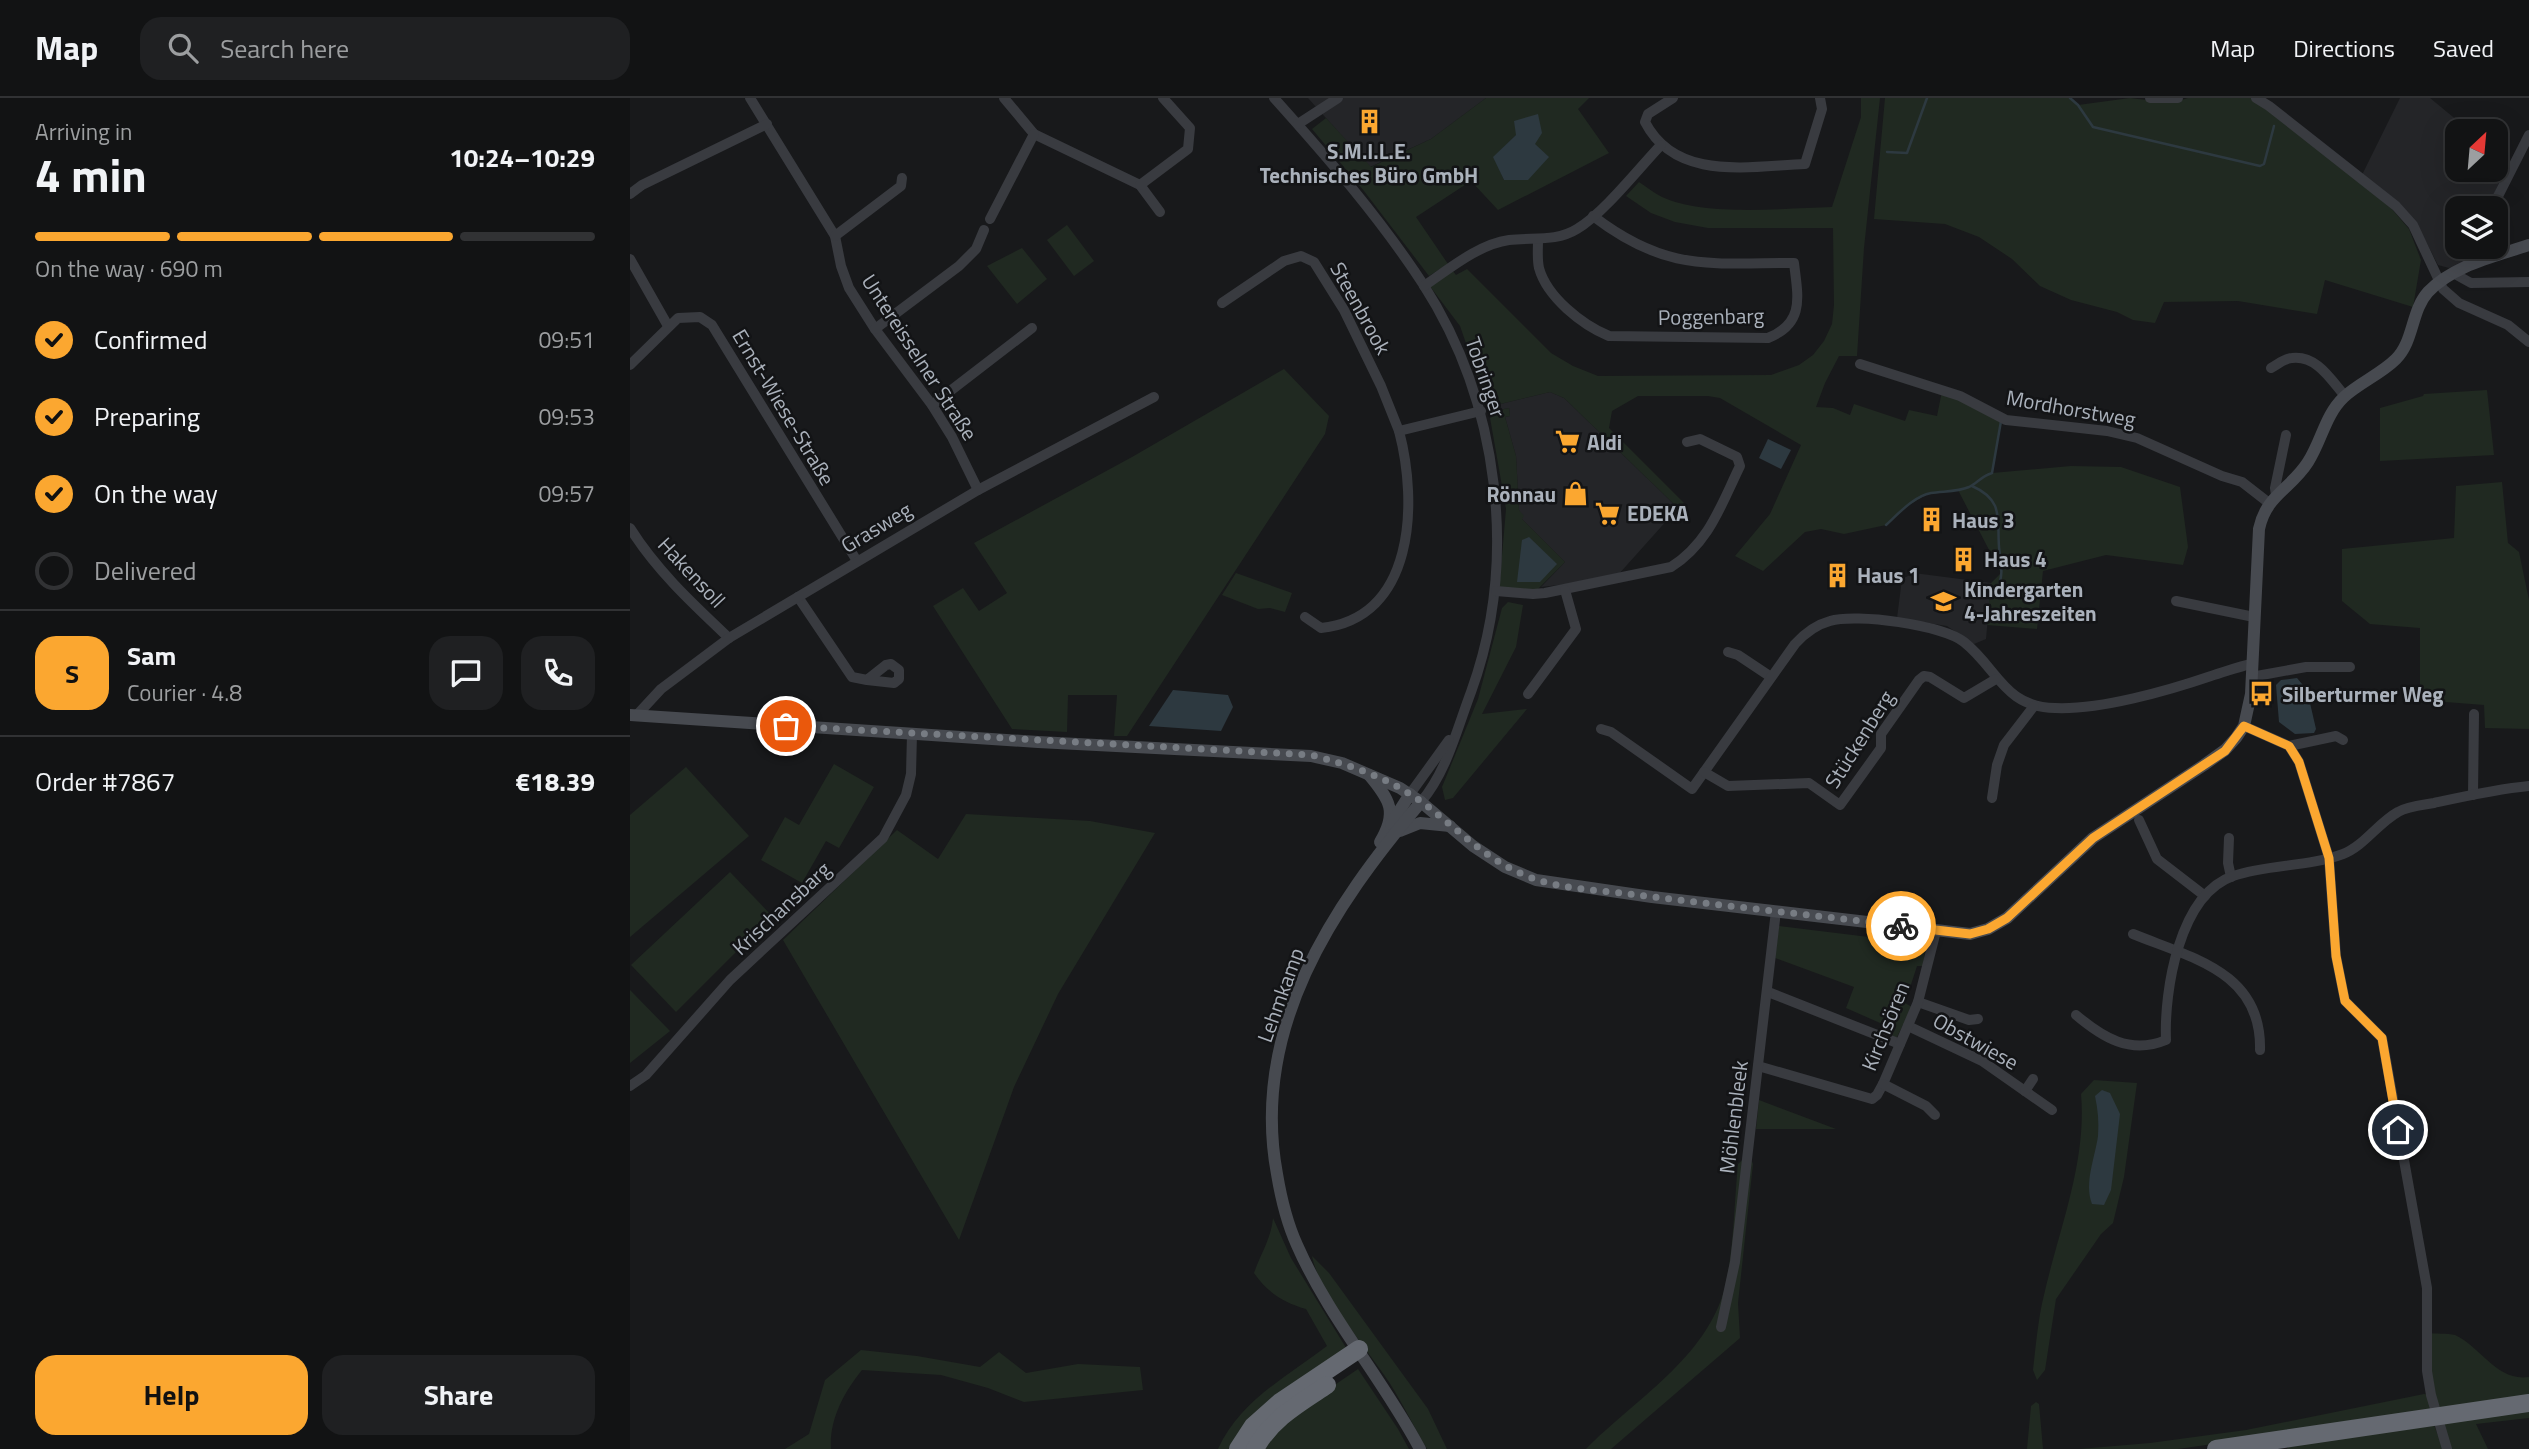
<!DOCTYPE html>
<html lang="en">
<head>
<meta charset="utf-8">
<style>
	:root { --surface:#121314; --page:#1f2022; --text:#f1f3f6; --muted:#9c9ea0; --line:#313234; --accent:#fba730 }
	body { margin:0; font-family:"Titillium Web",sans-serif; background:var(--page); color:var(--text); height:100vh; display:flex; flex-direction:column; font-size:26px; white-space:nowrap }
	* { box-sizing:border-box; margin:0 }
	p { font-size:23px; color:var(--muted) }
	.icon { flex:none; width:38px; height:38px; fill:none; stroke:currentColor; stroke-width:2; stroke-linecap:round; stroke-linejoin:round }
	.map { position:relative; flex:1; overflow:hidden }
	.details { display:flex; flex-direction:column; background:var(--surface); width:630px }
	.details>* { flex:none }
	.needle { width:46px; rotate:26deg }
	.tools { position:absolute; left:1815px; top:21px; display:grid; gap:14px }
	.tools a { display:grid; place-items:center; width:63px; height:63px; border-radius:14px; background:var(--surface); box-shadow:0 7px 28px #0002,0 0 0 2px var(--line); font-size:35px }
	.pin { position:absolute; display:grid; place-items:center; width:60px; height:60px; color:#fff; margin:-30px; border:4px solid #fff; border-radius:50%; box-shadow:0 2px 7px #0007 }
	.courier { position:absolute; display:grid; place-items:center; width:70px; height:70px; margin:-35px; border:5px solid #fba730; border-radius:50%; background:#fff; color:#222; box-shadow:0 2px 9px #0007 }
	.head em { font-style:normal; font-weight:700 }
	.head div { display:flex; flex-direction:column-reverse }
	.head { display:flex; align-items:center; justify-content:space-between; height:119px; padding:0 35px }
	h1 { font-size:46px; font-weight:700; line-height:52px }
	.bar { display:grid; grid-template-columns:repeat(4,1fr); gap:10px 7px; align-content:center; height:84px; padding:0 35px }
	.bar i { height:9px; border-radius:5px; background:var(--line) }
	.bar .current { background:var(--accent) }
	.bar p { grid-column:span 4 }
	.line { display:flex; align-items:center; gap:18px; padding:0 35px; border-top:2px solid var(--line) }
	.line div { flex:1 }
	.round { display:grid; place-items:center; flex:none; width:74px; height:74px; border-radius:21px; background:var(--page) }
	ol { padding:0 35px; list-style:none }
	li { display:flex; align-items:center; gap:21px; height:77px }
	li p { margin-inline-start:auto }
	li .icon { padding:7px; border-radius:50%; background:var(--accent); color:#111; stroke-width:4 }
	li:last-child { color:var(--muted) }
	li i { width:38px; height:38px; border:4px solid var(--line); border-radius:50% }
	.button { display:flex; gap:14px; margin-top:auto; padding:14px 35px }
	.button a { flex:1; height:80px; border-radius:21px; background:var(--accent); color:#111; font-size:28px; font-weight:700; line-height:80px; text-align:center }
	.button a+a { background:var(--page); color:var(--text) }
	header { display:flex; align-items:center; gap:42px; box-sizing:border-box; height:98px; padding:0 35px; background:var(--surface); border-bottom:2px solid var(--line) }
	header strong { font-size:33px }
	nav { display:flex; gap:38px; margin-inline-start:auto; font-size:24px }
	.search { width:490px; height:63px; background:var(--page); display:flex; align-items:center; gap:18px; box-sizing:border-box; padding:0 24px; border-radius:21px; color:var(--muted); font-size:26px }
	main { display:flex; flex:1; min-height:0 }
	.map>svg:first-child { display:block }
</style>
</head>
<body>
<header>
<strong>Map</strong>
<div class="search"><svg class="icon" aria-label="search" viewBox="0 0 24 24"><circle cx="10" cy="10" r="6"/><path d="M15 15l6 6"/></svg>Search here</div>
<nav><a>Map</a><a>Directions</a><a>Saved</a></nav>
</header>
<main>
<section class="details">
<div class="head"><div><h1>4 min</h1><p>Arriving in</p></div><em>10:24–10:29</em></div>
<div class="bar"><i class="current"></i><i class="current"></i><i class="current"></i><i></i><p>On the way · 690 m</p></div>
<ol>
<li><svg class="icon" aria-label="check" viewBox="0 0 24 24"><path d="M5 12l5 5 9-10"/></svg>Confirmed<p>09:51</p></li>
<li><svg class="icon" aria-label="check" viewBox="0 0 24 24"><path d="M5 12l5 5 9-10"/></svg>Preparing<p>09:53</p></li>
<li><svg class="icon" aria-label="check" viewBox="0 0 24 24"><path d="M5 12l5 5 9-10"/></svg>On the way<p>09:57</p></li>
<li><i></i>Delivered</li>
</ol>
<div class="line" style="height:126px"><b class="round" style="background:var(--accent);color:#111">S</b><div><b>Sam</b><p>Courier · 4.8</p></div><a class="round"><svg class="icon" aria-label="chat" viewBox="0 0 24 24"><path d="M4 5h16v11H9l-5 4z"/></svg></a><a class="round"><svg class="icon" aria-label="phone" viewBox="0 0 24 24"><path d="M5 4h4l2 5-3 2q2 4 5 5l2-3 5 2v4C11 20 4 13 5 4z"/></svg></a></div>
<div class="line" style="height:91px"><div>Order #7867</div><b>€18.39</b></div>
<div class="button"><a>Help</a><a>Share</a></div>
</section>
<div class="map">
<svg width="1899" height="1351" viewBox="0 0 1899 1351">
	<rect width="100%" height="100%" fill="#18191b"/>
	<!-- built -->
	<g fill="#242528">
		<path d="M678,0H856L801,41L740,69Z"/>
		<path d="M1770,0H1800L1840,33H1827V72H1866V54L1878,64L1858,110H1827V149H1844L1841,162L1819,170L1808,167L1788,128L1732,77Z"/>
		<path d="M920,294L934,300L1048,410L988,477L955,484L911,489L935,464L892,421L889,412L886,358L875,319L880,318L879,310L859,314L858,309Z"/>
		<path d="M1284,475L1361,485L1356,541L1344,546L1317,528L1267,520L1272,481Z"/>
	</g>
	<!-- green -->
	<g fill="#202921" fill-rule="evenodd">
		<path d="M856,0H959L948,11L979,55L868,112L841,83L786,119L818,166L799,178L734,93L682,31L696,20L741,69L801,41ZM886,37L874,82L864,59Z"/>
		<path d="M1231,0H1250L1234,150L1227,258H1209L1195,285L1186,309L1203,310L1220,317L1224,306L1275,323L1279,312L1307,318L1312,293L1371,323L1362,375L1441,368L1491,369L1550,389L1558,449L1553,467L1476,457L1413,473L1407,531L1357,527L1361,485L1371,475L1328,392L1297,396L1276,409L1256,427L1214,436L1191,431L1175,434L1133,473L1105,458L1140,416L1171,347L1090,300L1078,298H1008L982,313L979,330L1054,405L1048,410L934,300L920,294L858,309L830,228L799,187L822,172L826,177L837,171L921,255L943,268L968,278L1141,277L1169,267L1183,257L1194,243L1202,226L1204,207L1203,130H1078L1045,124L1021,115L996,98L1009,84C1017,89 1024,95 1032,99C1075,119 1154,110 1202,109L1231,19Z"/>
		<path d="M1255,0H1440L1448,7L1500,0L1541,5L1558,0H1621L1642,12L1761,110L1779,131L1791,162L1783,209L1695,182L1687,216L1608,203L1534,204L1525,225L1503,222L1487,214L1441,202L1410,188L1382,161L1349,139L1315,126L1244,121Z"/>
		<path d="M437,127L464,163L444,178L417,142Z"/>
		<path d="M392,150L417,181L387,206L357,168Z"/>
		<path d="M654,271L699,318L695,336L497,638H484L487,597H438L437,634L382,631L303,508L333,490L349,513L377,495L344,445L502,359Z"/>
		<path d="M1857,292L1864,357L1750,363V310L1793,298L1794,296Z"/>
		<path d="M879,310L880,318L875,319L886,358L889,412L894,418L892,421L935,464L903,496L869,493L876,411L859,314Z"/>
		<path d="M1872,384L1878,445L1889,454L1899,502V631L1855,630L1854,607L1790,602V530L1740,526L1712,503V451L1824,440L1826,388Z"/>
		<path d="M606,475L662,495L655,514L640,510L628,511L592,497Z"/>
		<path d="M878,504L893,507L886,549L852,616L897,611L823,700L815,702L812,689L848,601L872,510Z"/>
		<path d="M204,666L244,689L209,750L196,743L172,785L131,762L155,719L169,727Z"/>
		<path d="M56,669L119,738L0,839V717Z"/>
		<path d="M336,716L460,723L525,735L428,896L384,989L329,1142L153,842L267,732L308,761Z"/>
		<path d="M100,774L142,818L46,914L1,867Z"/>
		<path d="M1149,828L1296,846L1293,868H1287L1275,905L1282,909L1267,939L1262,940L1255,936L1257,928L1216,910L1224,889L1145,860Z"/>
		<path d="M0,892L40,933L0,965Z"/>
		<path d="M1464,982L1507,985L1494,1079L1483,1125L1471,1136L1426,1201L1415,1272L1407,1282L1403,1272C1406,1247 1408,1221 1414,1197C1429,1131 1457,1064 1451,996Z"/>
		<path d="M1129,1002L1206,1031H1126Z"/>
		<path d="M1119,1056L1123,1066L1108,1205L1110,1240L981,1351H956C1004,1302 1077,1260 1095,1189C1104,1150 1104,1106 1108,1066Z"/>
		<path d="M643,1120L661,1160L718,1253L603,1351H588C610,1303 656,1279 697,1248L676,1211C653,1204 638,1195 624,1175C631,1155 641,1141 643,1120Z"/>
		<path d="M682,1158L699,1175L798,1311L817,1351H797C784,1329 773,1306 759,1284C737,1251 689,1195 682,1158Z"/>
		<path d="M1797,1235C1805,1236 1817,1235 1825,1237C1850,1248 1867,1284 1899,1279V1320L1846,1326L1858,1351H1817L1799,1307L1801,1315L1548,1351H1449L1520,1345L1616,1332L1794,1296L1801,1297Z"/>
		<path d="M231,1252L287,1258L350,1269L369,1254L396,1275L448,1266L510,1269L513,1292L394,1304L358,1290L311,1277L232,1272C214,1294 199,1322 201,1351H155L179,1336L195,1282Z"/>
		<path d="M728,1271L768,1331L779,1351H629L652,1323Z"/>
		<path d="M1406,1304L1409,1306L1413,1351H1397L1401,1308Z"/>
		<path d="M1803,1324L1813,1351H1657L1659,1347Z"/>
	</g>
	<!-- water -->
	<g fill="#2d3940">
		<path d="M908,16L912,35L905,46L919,59L898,82H874L863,59L886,37L884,23Z"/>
		<path d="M1138,341L1161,352L1151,371L1129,360Z"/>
		<path d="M899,439L927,466L910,484H887L892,442Z"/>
		<path d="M1667,580L1677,592L1686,631L1684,635L1665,636L1649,624L1646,587L1651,582Z"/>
		<path d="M543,592L598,597L603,609L591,633L519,628Z"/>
		<path d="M1472,992L1480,995L1490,1016L1481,1092L1474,1107L1462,1106C1454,1084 1465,1060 1468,1038C1469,1024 1468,1012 1465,998Z"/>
	</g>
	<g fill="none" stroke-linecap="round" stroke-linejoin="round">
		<!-- stream -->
		<g stroke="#2d3940" stroke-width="2.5">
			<path d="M1440,0L1448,7L1463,29L1630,68L1634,66L1644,28"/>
			<path d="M1257,54L1277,55L1297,0"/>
			<path d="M1342,388C1374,402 1367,421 1369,449C1371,468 1374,475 1367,493"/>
			<path d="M1256,427C1268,416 1284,398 1301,395C1313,393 1327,394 1339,389C1347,385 1352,378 1362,375L1371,323"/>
		</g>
		<!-- street -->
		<g stroke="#393b40" stroke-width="10">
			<path d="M120,0L205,138L211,168L219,190L245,231L302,307L322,339L348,392"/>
			<path d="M374,0L404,36L510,87L530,114"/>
			<path d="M644,0C697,59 750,120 793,186C869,304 889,462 841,594C827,631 817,673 791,704"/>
			<path d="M1043,0L1018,16L1015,24C1046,84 1120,68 1175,66L1192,11L1190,0"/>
			<path d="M1520,0H1548"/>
			<path d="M1626,0L1639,8L1766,108L1783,127L1813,191L1829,205L1878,227L1899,244"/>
			<path d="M668,26L708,0"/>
			<path d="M510,87L558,51L560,30L533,0"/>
			<path d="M0,96L12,87L137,26"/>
			<path d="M1862,110L1899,37"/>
			<path d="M360,121L404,36"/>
			<path d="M205,138L271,88L272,80"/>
			<path d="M908,142C908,151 907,161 909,170C917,199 952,227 979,238L1138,240C1175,225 1168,199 1164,165C1078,165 1036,174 963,118"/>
			<path d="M0,161L38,228"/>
			<path d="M1843,165L1846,149"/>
			<path d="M1823,175L1841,185L1899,184"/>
			<path d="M794,188C819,171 849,146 879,142C903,139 926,144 947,131C974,115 1009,70 1031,47"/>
			<path d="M592,205L654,163L671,158L684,164L714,212L751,288L769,333"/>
			<path d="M245,231L329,168L346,151L354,132"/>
			<path d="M1230,266L1330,298L1376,322L1477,333L1507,340L1592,378L1612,384L1639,405"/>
			<path d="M0,267L48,220L70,219L82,227L227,463"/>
			<path d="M1641,270C1647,267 1655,260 1662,260C1687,257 1701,282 1715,298"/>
			<path d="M302,307L402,230"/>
			<path d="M1646,397L1645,390L1656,337"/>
			<path d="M0,430C27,473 63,506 99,540"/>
			<path d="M866,493L903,496L915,495L1041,469C1079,445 1091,407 1110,368L1107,359L1070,341L1057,344"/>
			<path d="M168,499L222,579L237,582L256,567L261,566L269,572V581L264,585L237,582"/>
			<path d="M1546,503L1624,519"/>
			<path d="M675,519L691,530C785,520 788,405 769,333L851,313"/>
			<path d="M1098,554L1108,557L1141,579"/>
			<path d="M1621,579L1676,569H1720"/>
			<path d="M898,596L946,531L935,492"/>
			<path d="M6,618L31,591L99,540L348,392L524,299"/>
			<path d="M1614,628L1659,648L1669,664L1699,760L1706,858L1715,903L1752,940L1797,1190V1273L1801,1297L1817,1351"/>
			<path d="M971,631L981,634L1062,691L1165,546C1175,535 1185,527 1200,523C1226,515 1313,527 1334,544C1368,571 1374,609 1425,610C1470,612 1537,593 1581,578C1595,574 1607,569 1621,566"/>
			<path d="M1659,648L1706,638L1713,642"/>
			<path d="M1074,674L1098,688L1179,685L1210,707L1251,650V636L1289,582L1294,578L1300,579L1334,600L1366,581"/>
			<path d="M780,696L819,642"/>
			<path d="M1843,697L1844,616"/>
			<path d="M1362,700L1367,667L1374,647L1404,608"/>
			<path d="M1509,722L1527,761L1575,798"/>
			<path d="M1599,740L1598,765L1601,779"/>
			<path d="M1503,836C1562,860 1632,874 1630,952"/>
			<path d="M1138,894L1270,946"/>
			<path d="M1288,904L1339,922L1348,921"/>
			<path d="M1446,917C1472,939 1500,957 1536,942C1534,893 1549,797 1603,778C1639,766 1678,769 1713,756C1734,748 1748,725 1768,714C1778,708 1793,707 1804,705C1836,698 1867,691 1899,688"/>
			<path d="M1278,928L1352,963L1422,1012"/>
			<path d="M1128,968L1242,1001L1247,997L1253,986L1288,904L1306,833"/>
			<path d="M1253,986L1296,1008L1305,1017"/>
			<path d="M0,988L16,977L100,882L253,740L276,697L281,676L282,636"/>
			<path d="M1395,993L1403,981"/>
			<path d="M1091,1229L1105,1164L1146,813"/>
		</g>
		<!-- secondary -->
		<g stroke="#474a50" stroke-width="12">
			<path d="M0,617L408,644L681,658L712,665L770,690L791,704L843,748L875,769L906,782L1022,799L1340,836L1358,831L1377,820L1463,740L1574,667L1595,652L1606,640L1614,628L1621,596L1629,431C1636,397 1661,391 1678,364C1692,342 1695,317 1714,299C1729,285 1751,276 1766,261C1784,243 1781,213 1798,194C1824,167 1864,159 1899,147"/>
			<path d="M739,677C760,702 768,714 750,744"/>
			<path d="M761,726L780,696"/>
			<path d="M770,733L790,725L820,728"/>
			<path d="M790,1351C753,1281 699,1220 667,1147C657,1125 651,1100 647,1076C620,931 702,809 791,704"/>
		</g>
		<!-- highway -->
		<g stroke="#656971" stroke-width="18">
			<path d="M608,1351L623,1328L650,1304L729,1251"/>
			<path d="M625,1351C641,1321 670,1305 697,1287"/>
			<path d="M1586,1351L1899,1305"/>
		</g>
	</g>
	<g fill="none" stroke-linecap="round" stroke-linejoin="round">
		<!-- done -->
		<path stroke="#777c83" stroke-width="7" stroke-dasharray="0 12.6" d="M156,628L681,657C720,667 756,679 789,702C829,731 854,762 902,780C934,792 973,792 1007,797C1095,808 1183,817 1271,828"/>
		<!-- route -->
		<path stroke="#fba730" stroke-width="9" d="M1271,828L1340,836L1358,831L1377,820L1463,740L1595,653L1614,628L1659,648L1669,664L1699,760L1706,858L1715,903L1752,940L1768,1032"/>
	</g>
	<!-- icons -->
	<defs>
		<symbol id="building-bare" viewBox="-9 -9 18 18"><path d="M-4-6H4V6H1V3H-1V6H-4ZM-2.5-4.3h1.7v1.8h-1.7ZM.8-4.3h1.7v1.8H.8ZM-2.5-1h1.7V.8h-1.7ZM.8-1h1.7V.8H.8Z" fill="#fba730" stroke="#131416" stroke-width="2.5" paint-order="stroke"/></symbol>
		<symbol id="supermarket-bare" viewBox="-9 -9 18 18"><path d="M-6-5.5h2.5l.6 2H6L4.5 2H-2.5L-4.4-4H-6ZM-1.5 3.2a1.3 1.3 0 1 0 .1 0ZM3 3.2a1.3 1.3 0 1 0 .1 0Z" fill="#fba730" stroke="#131416" stroke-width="2.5" paint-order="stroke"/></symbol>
		<symbol id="shop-bare" viewBox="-9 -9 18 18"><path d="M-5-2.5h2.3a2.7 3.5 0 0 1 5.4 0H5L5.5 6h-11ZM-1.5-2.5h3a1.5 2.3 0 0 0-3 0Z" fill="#fba730" stroke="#131416" stroke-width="2.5" paint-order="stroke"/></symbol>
		<symbol id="school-bare" viewBox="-9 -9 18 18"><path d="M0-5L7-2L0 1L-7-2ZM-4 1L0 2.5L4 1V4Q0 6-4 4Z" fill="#fba730" stroke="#131416" stroke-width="2.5" paint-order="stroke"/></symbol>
		<symbol id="bus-bare" viewBox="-9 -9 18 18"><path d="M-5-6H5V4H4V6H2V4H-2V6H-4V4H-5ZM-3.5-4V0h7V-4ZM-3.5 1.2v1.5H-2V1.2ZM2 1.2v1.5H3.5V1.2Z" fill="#fba730" stroke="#131416" stroke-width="2.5" paint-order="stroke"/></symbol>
	</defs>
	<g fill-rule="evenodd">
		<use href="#building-bare" x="722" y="6" width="35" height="35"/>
		<use href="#supermarket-bare" x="920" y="326" width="35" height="35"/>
		<use href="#shop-bare" x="928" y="378" width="35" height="35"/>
		<use href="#supermarket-bare" x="960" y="398" width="35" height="35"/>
		<use href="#building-bare" x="1284" y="404" width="35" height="35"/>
		<use href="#building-bare" x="1316" y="444" width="35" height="35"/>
		<use href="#building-bare" x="1190" y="460" width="35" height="35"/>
		<use href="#school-bare" x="1296" y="486" width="35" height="35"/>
		<use href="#bus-bare" x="1614" y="578" width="35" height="35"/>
	</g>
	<g text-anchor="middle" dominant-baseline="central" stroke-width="5" stroke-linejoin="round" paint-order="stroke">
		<!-- poi labels -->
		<g font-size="21" font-weight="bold" fill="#aab1bb" stroke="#131416" text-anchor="start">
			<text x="739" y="53" text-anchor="middle">S.M.I.L.E.<tspan x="739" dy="24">Technisches Büro GmbH</tspan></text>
			<text x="957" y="344">Aldi</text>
			<text x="926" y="396" text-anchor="end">Rönnau</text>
			<text x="997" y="415">EDEKA</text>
			<text x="1322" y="422">Haus 3</text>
			<text x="1354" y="461">Haus 4</text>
			<text x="1227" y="477">Haus 1</text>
			<text x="1334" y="491">Kindergarten<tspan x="1334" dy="24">4-Jahreszeiten</tspan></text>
			<text x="1652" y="596">Silberturmer Weg</text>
		</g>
		<!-- street labels -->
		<g font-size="21" fill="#aab1bb" stroke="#131416">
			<text transform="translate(731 210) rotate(61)">Steenbrook</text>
			<text transform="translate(1081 218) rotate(-1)">Poggenbarg</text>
			<text transform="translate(290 259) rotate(57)">Untereisselner Straße</text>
			<text transform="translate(856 279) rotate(71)">Tobringer</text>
			<text transform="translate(154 309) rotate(59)">Ernst-Wiese-Straße</text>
			<text transform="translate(1441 310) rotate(10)">Mordhorstweg</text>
			<text transform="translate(246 429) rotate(-31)">Grasweg</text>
			<text transform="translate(62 474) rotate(47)">Hakensoll</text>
			<text transform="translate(1229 641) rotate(-58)">Stückenberg</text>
			<text transform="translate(151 810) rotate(-43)">Krischansbarg</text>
			<text transform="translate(650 897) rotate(-70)">Lehmkamp</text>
			<text transform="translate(1255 928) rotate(-68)">Kirchsören</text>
			<text transform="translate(1346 943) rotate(29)">Obstwiese</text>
			<text transform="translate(1103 1019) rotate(-83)">Möhlenbleek</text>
		</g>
	</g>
</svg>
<div class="tools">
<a><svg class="needle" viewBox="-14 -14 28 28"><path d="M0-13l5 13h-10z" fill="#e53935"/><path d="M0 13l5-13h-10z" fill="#9c9ea0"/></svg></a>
<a><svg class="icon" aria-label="layers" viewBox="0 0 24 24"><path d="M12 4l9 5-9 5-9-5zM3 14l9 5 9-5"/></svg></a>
</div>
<div class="pin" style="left:156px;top:628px;background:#ea580c"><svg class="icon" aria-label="bag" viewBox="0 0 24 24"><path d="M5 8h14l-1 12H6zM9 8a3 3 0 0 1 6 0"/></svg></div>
<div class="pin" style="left:1768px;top:1032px;background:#1f2937"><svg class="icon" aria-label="home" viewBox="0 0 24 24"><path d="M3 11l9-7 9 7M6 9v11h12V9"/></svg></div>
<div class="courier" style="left:1271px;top:828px"><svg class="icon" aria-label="bike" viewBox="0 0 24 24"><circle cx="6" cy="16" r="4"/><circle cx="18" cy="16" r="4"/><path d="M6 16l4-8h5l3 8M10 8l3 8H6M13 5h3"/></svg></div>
</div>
</main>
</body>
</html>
